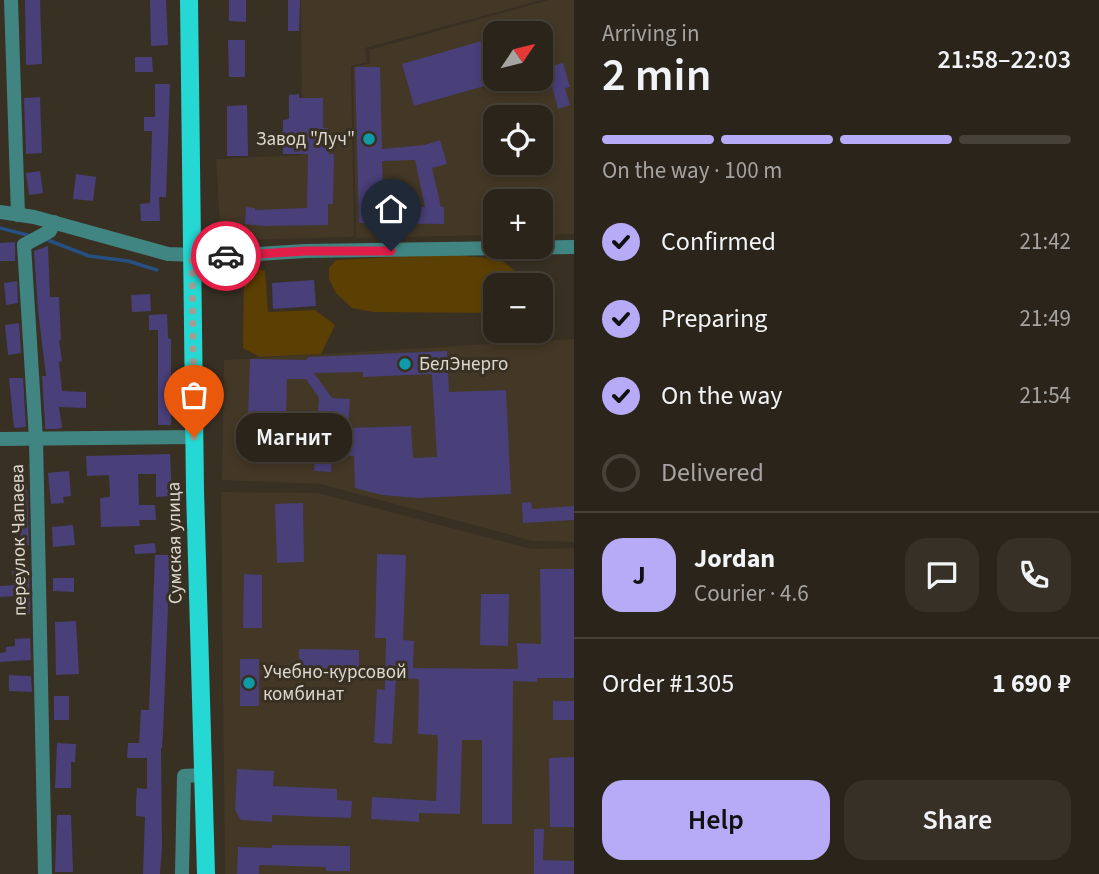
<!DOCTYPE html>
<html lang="en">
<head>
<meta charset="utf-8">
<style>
	:root { --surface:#2a241a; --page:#363027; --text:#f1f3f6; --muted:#a5a4a2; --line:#464139; --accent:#b7abf8 }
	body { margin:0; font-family:"Source Sans 3",sans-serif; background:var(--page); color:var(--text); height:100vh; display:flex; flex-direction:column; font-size:26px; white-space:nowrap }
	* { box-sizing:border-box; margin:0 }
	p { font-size:23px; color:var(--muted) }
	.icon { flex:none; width:38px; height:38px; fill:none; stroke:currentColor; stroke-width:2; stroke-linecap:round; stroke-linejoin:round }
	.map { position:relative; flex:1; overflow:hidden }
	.sheet { display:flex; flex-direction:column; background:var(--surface); width:525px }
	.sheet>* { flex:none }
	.needle { width:46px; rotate:55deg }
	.fabs { position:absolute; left:483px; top:21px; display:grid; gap:14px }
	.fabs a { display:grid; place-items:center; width:70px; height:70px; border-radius:14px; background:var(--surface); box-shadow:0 4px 10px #0003,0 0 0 2px var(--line); font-size:35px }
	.pin { position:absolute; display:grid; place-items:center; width:60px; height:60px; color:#fff; margin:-72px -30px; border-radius:50% 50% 50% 0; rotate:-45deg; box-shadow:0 0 7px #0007 }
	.pin .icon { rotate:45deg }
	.courier { position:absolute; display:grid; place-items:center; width:70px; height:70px; margin:-35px; border:5px solid #e11d48; border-radius:50%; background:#fff; color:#222; box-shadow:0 2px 9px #0007 }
	.bubble { position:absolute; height:49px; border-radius:21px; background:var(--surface); box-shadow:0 4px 10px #0003,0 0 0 2px var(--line); font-size:23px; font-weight:600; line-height:49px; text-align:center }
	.headline em { font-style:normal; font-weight:600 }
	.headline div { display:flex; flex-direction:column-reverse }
	.headline { display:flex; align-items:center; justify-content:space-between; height:119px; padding:0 28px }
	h1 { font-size:46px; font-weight:600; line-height:52px }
	.bar { display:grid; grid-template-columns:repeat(4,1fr); gap:10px 7px; align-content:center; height:84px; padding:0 28px }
	.bar i { height:9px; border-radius:5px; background:var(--line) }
	.bar .active { background:var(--accent) }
	.bar p { grid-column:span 4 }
	.line { display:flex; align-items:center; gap:18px; padding:0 28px; border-top:2px solid var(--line) }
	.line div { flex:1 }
	.round { display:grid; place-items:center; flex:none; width:74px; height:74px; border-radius:21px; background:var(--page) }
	ol { padding:0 28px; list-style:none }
	li { display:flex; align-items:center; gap:21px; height:77px }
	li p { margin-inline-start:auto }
	li .icon { padding:7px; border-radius:50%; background:var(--accent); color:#111; stroke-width:4 }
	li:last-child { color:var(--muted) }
	li i { width:38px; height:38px; border:4px solid var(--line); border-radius:50% }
	.cta { display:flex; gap:14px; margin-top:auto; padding:14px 28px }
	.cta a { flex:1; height:80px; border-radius:21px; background:var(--accent); color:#111; font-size:28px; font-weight:600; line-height:80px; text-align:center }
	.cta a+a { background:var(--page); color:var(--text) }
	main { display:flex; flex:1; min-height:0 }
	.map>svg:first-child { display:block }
</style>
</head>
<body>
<main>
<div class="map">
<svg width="574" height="874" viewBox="0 0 574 874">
	<rect width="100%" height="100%" fill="#383023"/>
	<!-- built -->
	<g fill="#433725" fill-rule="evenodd">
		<path d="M301,0H541L365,48L367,62L351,66L354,237L234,240L224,236L220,228L216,159L302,155Z"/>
		<path d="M549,0H574V234L541,235V201H495V235L356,238L353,67L370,63L369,50ZM495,33H541V79H495ZM495,117H541V163H495Z"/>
		<path d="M574,339V542L533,541L320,484L222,480L224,360Z"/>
		<path d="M221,492L318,493L532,549L574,548V874H225Z"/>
	</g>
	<!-- green -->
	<g fill="#5c3f02">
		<path d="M444,254L500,259L516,272L519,285H495V313L373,312L352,308L336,293L329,279V268L336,260Z"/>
		<path d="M255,268L265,271L268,312L315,310L335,325L321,354L260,357L243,348L244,270Z"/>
	</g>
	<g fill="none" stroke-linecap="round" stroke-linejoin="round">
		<!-- stream -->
		<g stroke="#265082" stroke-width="3.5">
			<path d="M0,228L31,236"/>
			<path d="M45,239L89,256L128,261L157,270"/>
		</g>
	</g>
	<!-- building -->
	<g fill="#493f79" fill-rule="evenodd">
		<path d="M25,0H40L42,64L26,65Z"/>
		<path d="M150,0H166L168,45L151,46Z"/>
		<path d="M229,0H246V22L229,21Z"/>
		<path d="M288,0H300L299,31H288Z"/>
		<path d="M544,23L547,33H518L517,31Z"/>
		<path d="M495,37V83L414,106L402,64Z"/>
		<path d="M228,40H245V77H229Z"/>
		<path d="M135,57H152L153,72H135Z"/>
		<path d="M563,63L570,87L565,88L570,105L558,109L547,67Z"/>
		<path d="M355,67H380L382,149L425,145L440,140L447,164L432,168L441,207H444V224L359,223ZM415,160L425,207L384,210L382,161Z"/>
		<path d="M155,84H170L166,197H159L160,221H141L140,204L150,203L152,131H144V117H155Z"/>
		<path d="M299,94V98H323V128H328L329,154H334L333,204H328V225L264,226L245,224L246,207L255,208V210L307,208L308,154H283V120L289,119V95Z"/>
		<path d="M40,97L42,153L26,154L24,98Z"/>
		<path d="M247,105L248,156H227V106Z"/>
		<path d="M40,171L43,193L29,195L26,173Z"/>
		<path d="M76,174L96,177L93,201L73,199Z"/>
		<path d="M15,242V261H0V243Z"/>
		<path d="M48,246L50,297H59L61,340H59L62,361L59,362L62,391L86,392V408L59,407L62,428L55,429H45V424L42,376H46L38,310L34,251Z"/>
		<path d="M314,280L316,306L273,309L272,283Z"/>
		<path d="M17,281L18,303L6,305L4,283Z"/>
		<path d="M150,294L151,311L132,312L131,295Z"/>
		<path d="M167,314L168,338L171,339V425H158V330H149V315Z"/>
		<path d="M19,323L21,353L8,355L5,325Z"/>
		<path d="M447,351L449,392L506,390L511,494L417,498L382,495L355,488L354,456L332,454L331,472L314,471L319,398L306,379H287L285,451L247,450L250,359L306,360L309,357ZM363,372V377L432,374L437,457L413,458L411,426L348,428L350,399L332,398L314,373Z"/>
		<path d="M9,378H23L26,427L14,428Z"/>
		<path d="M170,454L172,496L156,497V474H138L139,505H155L156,520H139L140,526L101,527L100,498L110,497L109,475L87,476L86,456Z"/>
		<path d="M69,471L71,496L63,497L64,503L51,504L48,473Z"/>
		<path d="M19,485H27L29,545H21Z"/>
		<path d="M531,502L532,509L574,506V520L523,523L522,503Z"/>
		<path d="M303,503L304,562L277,563L275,504Z"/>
		<path d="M73,525L75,545L53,547L52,527Z"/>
		<path d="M155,543L156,553L135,554L134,545Z"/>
		<path d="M377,554L406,555L403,640L414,641L413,668L518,669L517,643L541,644L540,569H574V678H537V682L513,681L512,824H482V740H462L460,814L419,813V822L371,819L372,797L436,801L438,740L437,735L418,734L419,679L396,678L392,744L374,743L377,689L385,690L386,638H375Z"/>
		<path d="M155,555H170L163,732L162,748H161L162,847L160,874H143L145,817L136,816V801L137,788L147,789V758H127L128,743H139L141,710H149Z"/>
		<path d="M29,568L30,614L18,615L16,596L0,597V586L14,585L12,571Z"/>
		<path d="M244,574L262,575V628H243Z"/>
		<path d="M53,578H74V592L53,591Z"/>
		<path d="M481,594H509L508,646L480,645Z"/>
		<path d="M76,621L79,674L56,675L55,622Z"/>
		<path d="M30,638L31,660L0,662V653L6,652V647L15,646V639Z"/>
		<path d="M299,649L359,650V669L299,668Z"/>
		<rect x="240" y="659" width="19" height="47"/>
		<path d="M9,675L31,676L32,692L9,691Z"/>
		<rect x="54" y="696" width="15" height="24"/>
		<rect x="553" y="701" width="21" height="19"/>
		<path d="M57,743L76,744L75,762H71V788H55Z"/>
		<path d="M574,757V827H550L549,758Z"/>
		<path d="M237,769L274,771L273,786L337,789V800L352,801L351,818L272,815V822L241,820L235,810Z"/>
		<path d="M57,815H71L73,872H55Z"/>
		<path d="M534,829H544L543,860L574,861V874H534Z"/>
		<path d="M272,845L350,846V871H326V867L259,865V874H237L238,847L272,848Z"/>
	</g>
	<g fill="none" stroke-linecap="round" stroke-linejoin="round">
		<!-- minor -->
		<g stroke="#408582" stroke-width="14">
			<path d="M11,0L18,215"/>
			<path d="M0,212L34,217L168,254L229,256L305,251L574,247"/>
			<path d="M0,439L194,437"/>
			<path d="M45,874L36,439L24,245L50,231L54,222"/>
			<path d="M182,874L184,776L202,775"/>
		</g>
		<!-- primary -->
		<path stroke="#26d8d3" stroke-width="18" d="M189,0L195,490L206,874"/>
	</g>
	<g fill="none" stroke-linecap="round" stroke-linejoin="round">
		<!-- done -->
		<path stroke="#a39d93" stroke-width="7" stroke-dasharray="0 12.6" d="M194,437L192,255L226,256"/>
		<!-- route -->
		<path stroke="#e11d48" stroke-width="9" d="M226,256L305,251H391"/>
	</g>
	<!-- markers -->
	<g fill="#0f9aa8" stroke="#383023" stroke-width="2.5">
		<circle cx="369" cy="139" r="7"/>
		<circle cx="405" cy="364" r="7"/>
		<circle cx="249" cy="683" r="7"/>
	</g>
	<g text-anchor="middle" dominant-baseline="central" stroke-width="6" stroke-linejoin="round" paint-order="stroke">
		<!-- poi labels -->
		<g font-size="19" fill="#dcd7cf" stroke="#383023" text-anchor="start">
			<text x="355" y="139" text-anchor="end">Завод "Луч"</text>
			<text x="419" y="364">БелЭнерго</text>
			<text x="263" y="672">Учебно-курсовой<tspan x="263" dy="22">комбинат</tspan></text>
		</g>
		<!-- street labels -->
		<g font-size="19" fill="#dcd7cf" stroke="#383023">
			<text transform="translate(19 540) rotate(-91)">переулок Чапаева</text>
			<text transform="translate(175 543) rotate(-91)">Сумская улица</text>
		</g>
	</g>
</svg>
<div class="fabs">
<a><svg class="needle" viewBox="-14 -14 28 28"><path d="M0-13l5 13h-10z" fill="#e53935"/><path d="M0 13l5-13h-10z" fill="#a5a4a2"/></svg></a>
<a><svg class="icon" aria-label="locate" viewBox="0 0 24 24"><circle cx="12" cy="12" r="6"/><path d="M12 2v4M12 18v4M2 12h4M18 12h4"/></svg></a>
<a>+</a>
<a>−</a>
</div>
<div class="pin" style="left:194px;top:437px;background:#ea580c"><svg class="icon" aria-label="bag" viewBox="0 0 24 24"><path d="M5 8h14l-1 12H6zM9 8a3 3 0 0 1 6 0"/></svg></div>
<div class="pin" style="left:391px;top:251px;background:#1f2937"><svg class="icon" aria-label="home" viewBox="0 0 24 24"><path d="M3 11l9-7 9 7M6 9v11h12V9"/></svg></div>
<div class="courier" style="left:226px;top:256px"><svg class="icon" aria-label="car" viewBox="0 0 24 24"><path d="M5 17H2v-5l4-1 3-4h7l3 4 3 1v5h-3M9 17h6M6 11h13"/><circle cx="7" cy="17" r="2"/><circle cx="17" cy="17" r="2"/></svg></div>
<div class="bubble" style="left:236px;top:413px;width:116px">Магнит</div>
</div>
<section class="sheet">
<div class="headline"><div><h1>2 min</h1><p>Arriving in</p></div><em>21:58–22:03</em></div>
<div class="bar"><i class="active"></i><i class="active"></i><i class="active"></i><i></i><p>On the way · 100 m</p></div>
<ol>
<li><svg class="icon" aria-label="check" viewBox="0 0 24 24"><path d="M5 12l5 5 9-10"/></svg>Confirmed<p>21:42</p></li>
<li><svg class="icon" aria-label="check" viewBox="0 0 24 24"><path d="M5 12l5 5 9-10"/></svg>Preparing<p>21:49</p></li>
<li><svg class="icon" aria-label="check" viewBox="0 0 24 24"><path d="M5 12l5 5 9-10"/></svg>On the way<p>21:54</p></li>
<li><i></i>Delivered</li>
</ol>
<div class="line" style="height:126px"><b class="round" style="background:var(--accent);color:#111">J</b><div><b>Jordan</b><p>Courier · 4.6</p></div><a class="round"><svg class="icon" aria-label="chat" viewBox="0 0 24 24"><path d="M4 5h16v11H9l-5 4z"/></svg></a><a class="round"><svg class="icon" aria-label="phone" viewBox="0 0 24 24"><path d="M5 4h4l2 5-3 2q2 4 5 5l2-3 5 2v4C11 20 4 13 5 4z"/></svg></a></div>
<div class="line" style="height:91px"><div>Order #1305</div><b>1 690 ₽</b></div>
<div class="cta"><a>Help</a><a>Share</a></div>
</section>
</main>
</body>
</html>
